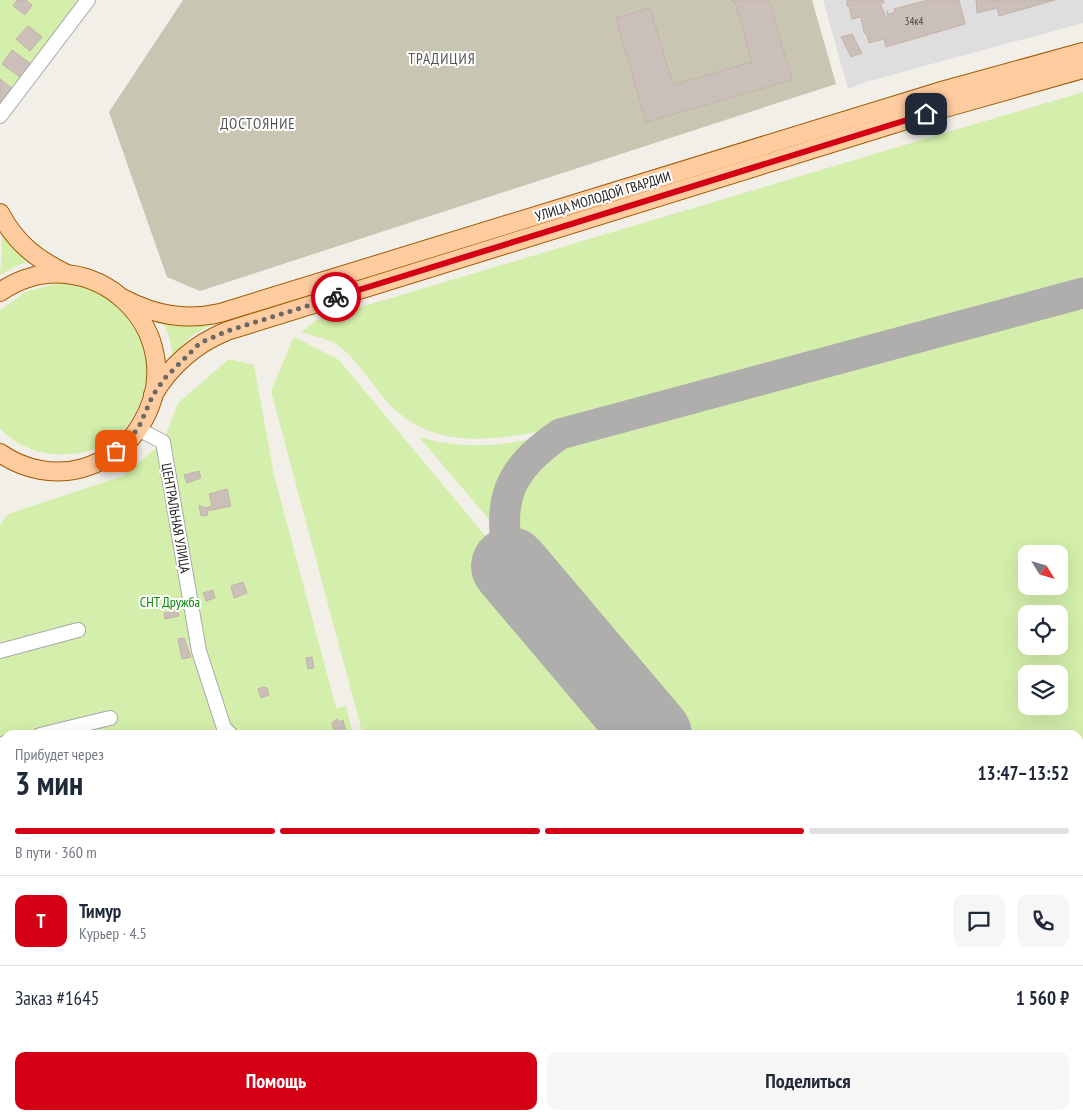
<!DOCTYPE html>
<html lang="ru">
<head>
<meta charset="utf-8">
<style>
	:root { --surface:#fff; --page:#f6f6f7; --text:#1f2937; --muted:#747a83; --line:#e0e1e3; --accent:#d30016 }
	body { margin:0; font-family:"PT Sans Narrow",sans-serif; background:var(--page); color:var(--text); height:100vh; display:flex; flex-direction:column; font-size:19px; white-space:nowrap }
	* { box-sizing:border-box; margin:0 }
	p { font-size:16px; color:var(--muted) }
	.icon { flex:none; width:28px; height:28px; fill:none; stroke:currentColor; stroke-width:2; stroke-linecap:round; stroke-linejoin:round }
	.map { position:relative; flex:1; overflow:hidden }
	.side { position:absolute; left:0px; top:730px; width:1084px; height:390px; display:flex; flex-direction:column; background:var(--surface); border-radius:15px 15px 0 0; box-shadow:0 5px 20px #0002 }
	.side>* { flex:none }
	.needle { width:32px; rotate:127deg }
	.fabs { position:absolute; left:1018px; top:545px; display:grid; gap:10px }
	.fabs a { display:grid; place-items:center; width:50px; height:50px; border-radius:10px; background:var(--surface); box-shadow:0 5px 20px #0002; font-size:25px }
	.pin { position:absolute; display:grid; place-items:center; width:42px; height:42px; color:#fff; margin:-21px; border-radius:10px; box-shadow:0 2px 8px #0006 }
	.courier { position:absolute; display:grid; place-items:center; width:50px; height:50px; margin:-25px; border:4px solid #d30016; border-radius:50%; background:#fff; color:#222; box-shadow:0 1px 6px #0007 }
	.headline em { font-style:normal; font-weight:800 }
	.headline div { display:flex; flex-direction:column-reverse }
	.headline { display:flex; align-items:center; justify-content:space-between; height:85px; padding:0 15px }
	h1 { font-size:32px; font-weight:800; line-height:38px }
	.bar { display:grid; grid-template-columns:repeat(4,1fr); gap:8px 5px; align-content:center; height:60px; padding:0 15px }
	.bar i { height:6px; border-radius:4px; background:var(--line) }
	.bar .selected { background:var(--accent) }
	.bar p { grid-column:span 4 }
	.line { display:flex; align-items:center; gap:12px; padding:0 15px; border-top:1px solid var(--line) }
	.line div { flex:1 }
	.round { display:grid; place-items:center; flex:none; width:52px; height:52px; border-radius:10px; background:var(--page) }
	.button { display:flex; gap:10px; margin-top:auto; padding:10px 15px }
	.button a { flex:1; height:58px; border-radius:10px; background:var(--accent); color:#fff; font-size:20px; font-weight:800; line-height:58px; text-align:center }
	.button a+a { background:var(--page); color:var(--text) }
	.map>svg:first-child { display:block }
</style>
</head>
<body>
<div class="map">
<svg width="1083" height="1120" viewBox="0 0 1083 1120">
	<rect width="100%" height="100%" fill="#f2eee8"/>
	<!-- residential -->
	<g fill="#dfdede">
		<path d="M823,0H1083V23L869,81L848,89Z"/>
		<path d="M0,814L5,828V878L0,880Z"/>
		<path d="M5,948V1115H54V1120H0V949Z"/>
	</g>
	<!-- construction -->
	<path fill="#c8c6b2" d="M183,0H812L836,84L200,291L167,277L109,112Z"/>
	<!-- grass -->
	<g fill="#d4efab" fill-rule="evenodd">
		<path d="M0,0H90L0,119Z"/>
		<path d="M1083,92V277L561,427C508,438 444,452 399,413C377,395 363,365 340,347C331,339 313,336 301,332L317,320Z"/>
		<path d="M0,222L37,260L18,265L0,275L2,250Z"/>
		<path d="M58,283C184,289 169,464 54,454C34,453 13,443 0,428V310L25,292Z"/>
		<path d="M1083,303V1120H993L989,1115H1079V735H669C635,694 601,653 566,612C547,589 517,563 509,532C500,499 524,466 548,447ZM1026,554H1059V586H1026ZM1026,614H1059V646H1026ZM1026,674H1059V706H1026Z"/>
		<path d="M160,316L211,320L212,324L190,337L173,356L169,336Z"/>
		<path d="M294,337L339,360L651,735H363L271,391Z"/>
		<path d="M229,359L254,365L274,475L336,708L346,706L353,735H5V826L0,810V525L8,514L123,476L163,442L178,403Z"/>
		<path d="M419,437C463,449 496,447 540,437C506,468 497,483 497,529Z"/>
		<path d="M52,1115H443L445,1120H52Z"/>
		<path d="M465,1115H966L970,1120H466Z"/>
	</g>
	<g fill="none" stroke-linecap="round" stroke-linejoin="round">
		<!-- taxiway -->
		<path stroke="#b0aeac" stroke-width="31" d="M510,566C497,502 505,472 560,434L1083,293"/>
		<!-- runway -->
		<g stroke="#b0aeac" stroke-width="78">
			<path d="M510,566L653,735"/>
			<path d="M974,1115L978,1120"/>
		</g>
	</g>
	<!-- building -->
	<g fill="#cbbfba" stroke="#c5b2a8">
		<path d="M17,0H26L32,5L25,15L13,6Z"/>
		<path d="M730,0H769L792,80L646,122L616,18L650,8L673,85L752,62L735,2Z"/>
		<path d="M847,0H883L884,3H880L886,17L888,16L887,11L888,14L895,12L894,9L928,0H959L965,24L886,47L884,39L869,43L866,33H864L861,17L852,19L849,6H847Z"/>
		<path d="M976,0H1055L999,16L997,8L977,13Z"/>
		<path d="M28,26L42,37L30,51L16,39Z"/>
		<path d="M852,34L862,53L851,57L841,37Z"/>
		<path d="M12,50L31,64L21,78L2,64Z"/>
		<path d="M0,79L13,89L3,103L0,101Z"/>
		<path d="M199,471L201,478L187,483L184,475Z"/>
		<path d="M227,489L231,506L207,511L208,515L201,516L199,505L205,508L212,506L209,494Z"/>
		<path d="M243,582L247,593L234,598L231,586Z"/>
		<path d="M213,590L215,598L206,601L203,593Z"/>
		<path d="M177,610L179,616L165,619L164,613Z"/>
		<path d="M184,638L191,657L182,659L178,639Z"/>
		<path d="M312,657L314,668L308,669L306,658Z"/>
		<path d="M263,687L267,688L269,695L261,698L258,689Z"/>
		<path d="M337,719L338,722L343,720L347,735H335L332,723Z"/>
		<path d="M0,998H5V1115H22L23,1120H0Z"/>
	</g>
	<g fill="none" stroke-linecap="round" stroke-linejoin="round">
		<defs>
			<g id="minor">
				<path d="M0,116L88,0"/>
				<path d="M138,429L163,442L199,651L224,728L231,735"/>
				<path d="M0,651L78,630"/>
				<path d="M40,735L110,718"/>
				<path d="M0,745L5,743"/>
				<path d="M0,793L5,808"/>
				<path d="M52,1115V1120"/>
				<path d="M447,1115L448,1120"/>
				<path d="M344,1120V1115"/>
			</g>
			<g id="major">
				<path d="M0,213C15,242 36,259 65,273"/>
				<path d="M0,292C90,231 198,334 140,426C127,447 106,461 83,468C55,476 24,470 0,453"/>
				<path d="M124,299C155,315 185,321 220,313L938,92L1083,52"/>
				<path d="M153,395C171,365 195,344 227,331L945,108L1083,69"/>
			</g>
		</defs>
		<!-- minor casing -->
		<use href="#minor" stroke="#a8a8a8" stroke-width="16"/>
		<!-- major casing -->
		<use href="#major" stroke="#9f5900" stroke-width="20"/>
		<!-- minor -->
		<use href="#minor" stroke="#fff" stroke-width="14"/>
		<!-- major -->
		<use href="#major" stroke="#ffcca0" stroke-width="18"/>
	</g>
	<g fill="none" stroke-linecap="round" stroke-linejoin="round">
		<!-- done -->
		<path stroke="#6a6967" stroke-width="5" stroke-dasharray="0 9" d="M116,451L138,429L153,395L165,378L200,343L227,331L336,297"/>
		<!-- route -->
		<path stroke="#d30016" stroke-width="6" d="M336,297L926,114"/>
	</g>
	<g text-anchor="middle" dominant-baseline="central" stroke-width="4" stroke-linejoin="round" paint-order="stroke">
		<!-- number labels -->
		<g font-size="11" fill="#4c4847">
			<text x="914" y="21">34к4</text>
		</g>
		<!-- street labels -->
		<g font-size="14" fill="#212121" stroke="#fff">
			<text transform="translate(603 196) rotate(-17)">УЛИЦА МОЛОДОЙ ГВАРДИИ</text>
			<text transform="translate(176 518) rotate(80)">ЦЕНТРАЛЬНАЯ УЛИЦА</text>
		</g>
		<!-- park labels -->
		<g font-size="14" fill="#078604" stroke="#fff">
			<text x="170" y="602">СНТ Дружба</text>
		</g>
		<!-- neighbourhood labels -->
		<g font-size="15" letter-spacing="1" fill="#545454" stroke="#fff">
			<text x="442" y="58">ТРАДИЦИЯ</text>
			<text x="258" y="123">ДОСТОЯНИЕ</text>
		</g>
	</g>
</svg>
<div class="fabs">
<a><svg class="needle" viewBox="-14 -14 28 28"><path d="M0-13l5 13h-10z" fill="#e53935"/><path d="M0 13l5-13h-10z" fill="#747a83"/></svg></a>
<a><svg class="icon" aria-label="locate" viewBox="0 0 24 24"><circle cx="12" cy="12" r="6"/><path d="M12 2v4M12 18v4M2 12h4M18 12h4"/></svg></a>
<a><svg class="icon" aria-label="layers" viewBox="0 0 24 24"><path d="M12 4l9 5-9 5-9-5zM3 14l9 5 9-5"/></svg></a>
</div>
<div class="pin" style="left:116px;top:451px;background:#ea580c"><svg class="icon" aria-label="bag" viewBox="0 0 24 24"><path d="M5 8h14l-1 12H6zM9 8a3 3 0 0 1 6 0"/></svg></div>
<div class="pin" style="left:926px;top:114px;background:#1f2937"><svg class="icon" aria-label="home" viewBox="0 0 24 24"><path d="M3 11l9-7 9 7M6 9v11h12V9"/></svg></div>
<div class="courier" style="left:336px;top:297px"><svg class="icon" aria-label="bike" viewBox="0 0 24 24"><circle cx="6" cy="16" r="4"/><circle cx="18" cy="16" r="4"/><path d="M6 16l4-8h5l3 8M10 8l3 8H6M13 5h3"/></svg></div>
<section class="side">
<div class="headline"><div><h1>3 мин</h1><p>Прибудет через</p></div><em>13:47–13:52</em></div>
<div class="bar"><i class="selected"></i><i class="selected"></i><i class="selected"></i><i></i><p>В пути · 360 m</p></div>
<div class="line" style="height:90px"><b class="round" style="background:var(--accent);color:#fff">Т</b><div><b>Тимур</b><p>Курьер · 4.5</p></div><a class="round"><svg class="icon" aria-label="chat" viewBox="0 0 24 24"><path d="M4 5h16v11H9l-5 4z"/></svg></a><a class="round"><svg class="icon" aria-label="phone" viewBox="0 0 24 24"><path d="M5 4h4l2 5-3 2q2 4 5 5l2-3 5 2v4C11 20 4 13 5 4z"/></svg></a></div>
<div class="line" style="height:65px"><div>Заказ #1645</div><b>1 560 ₽</b></div>
<div class="button"><a>Помощь</a><a>Поделиться</a></div>
</section>
</div>
</body>
</html>
